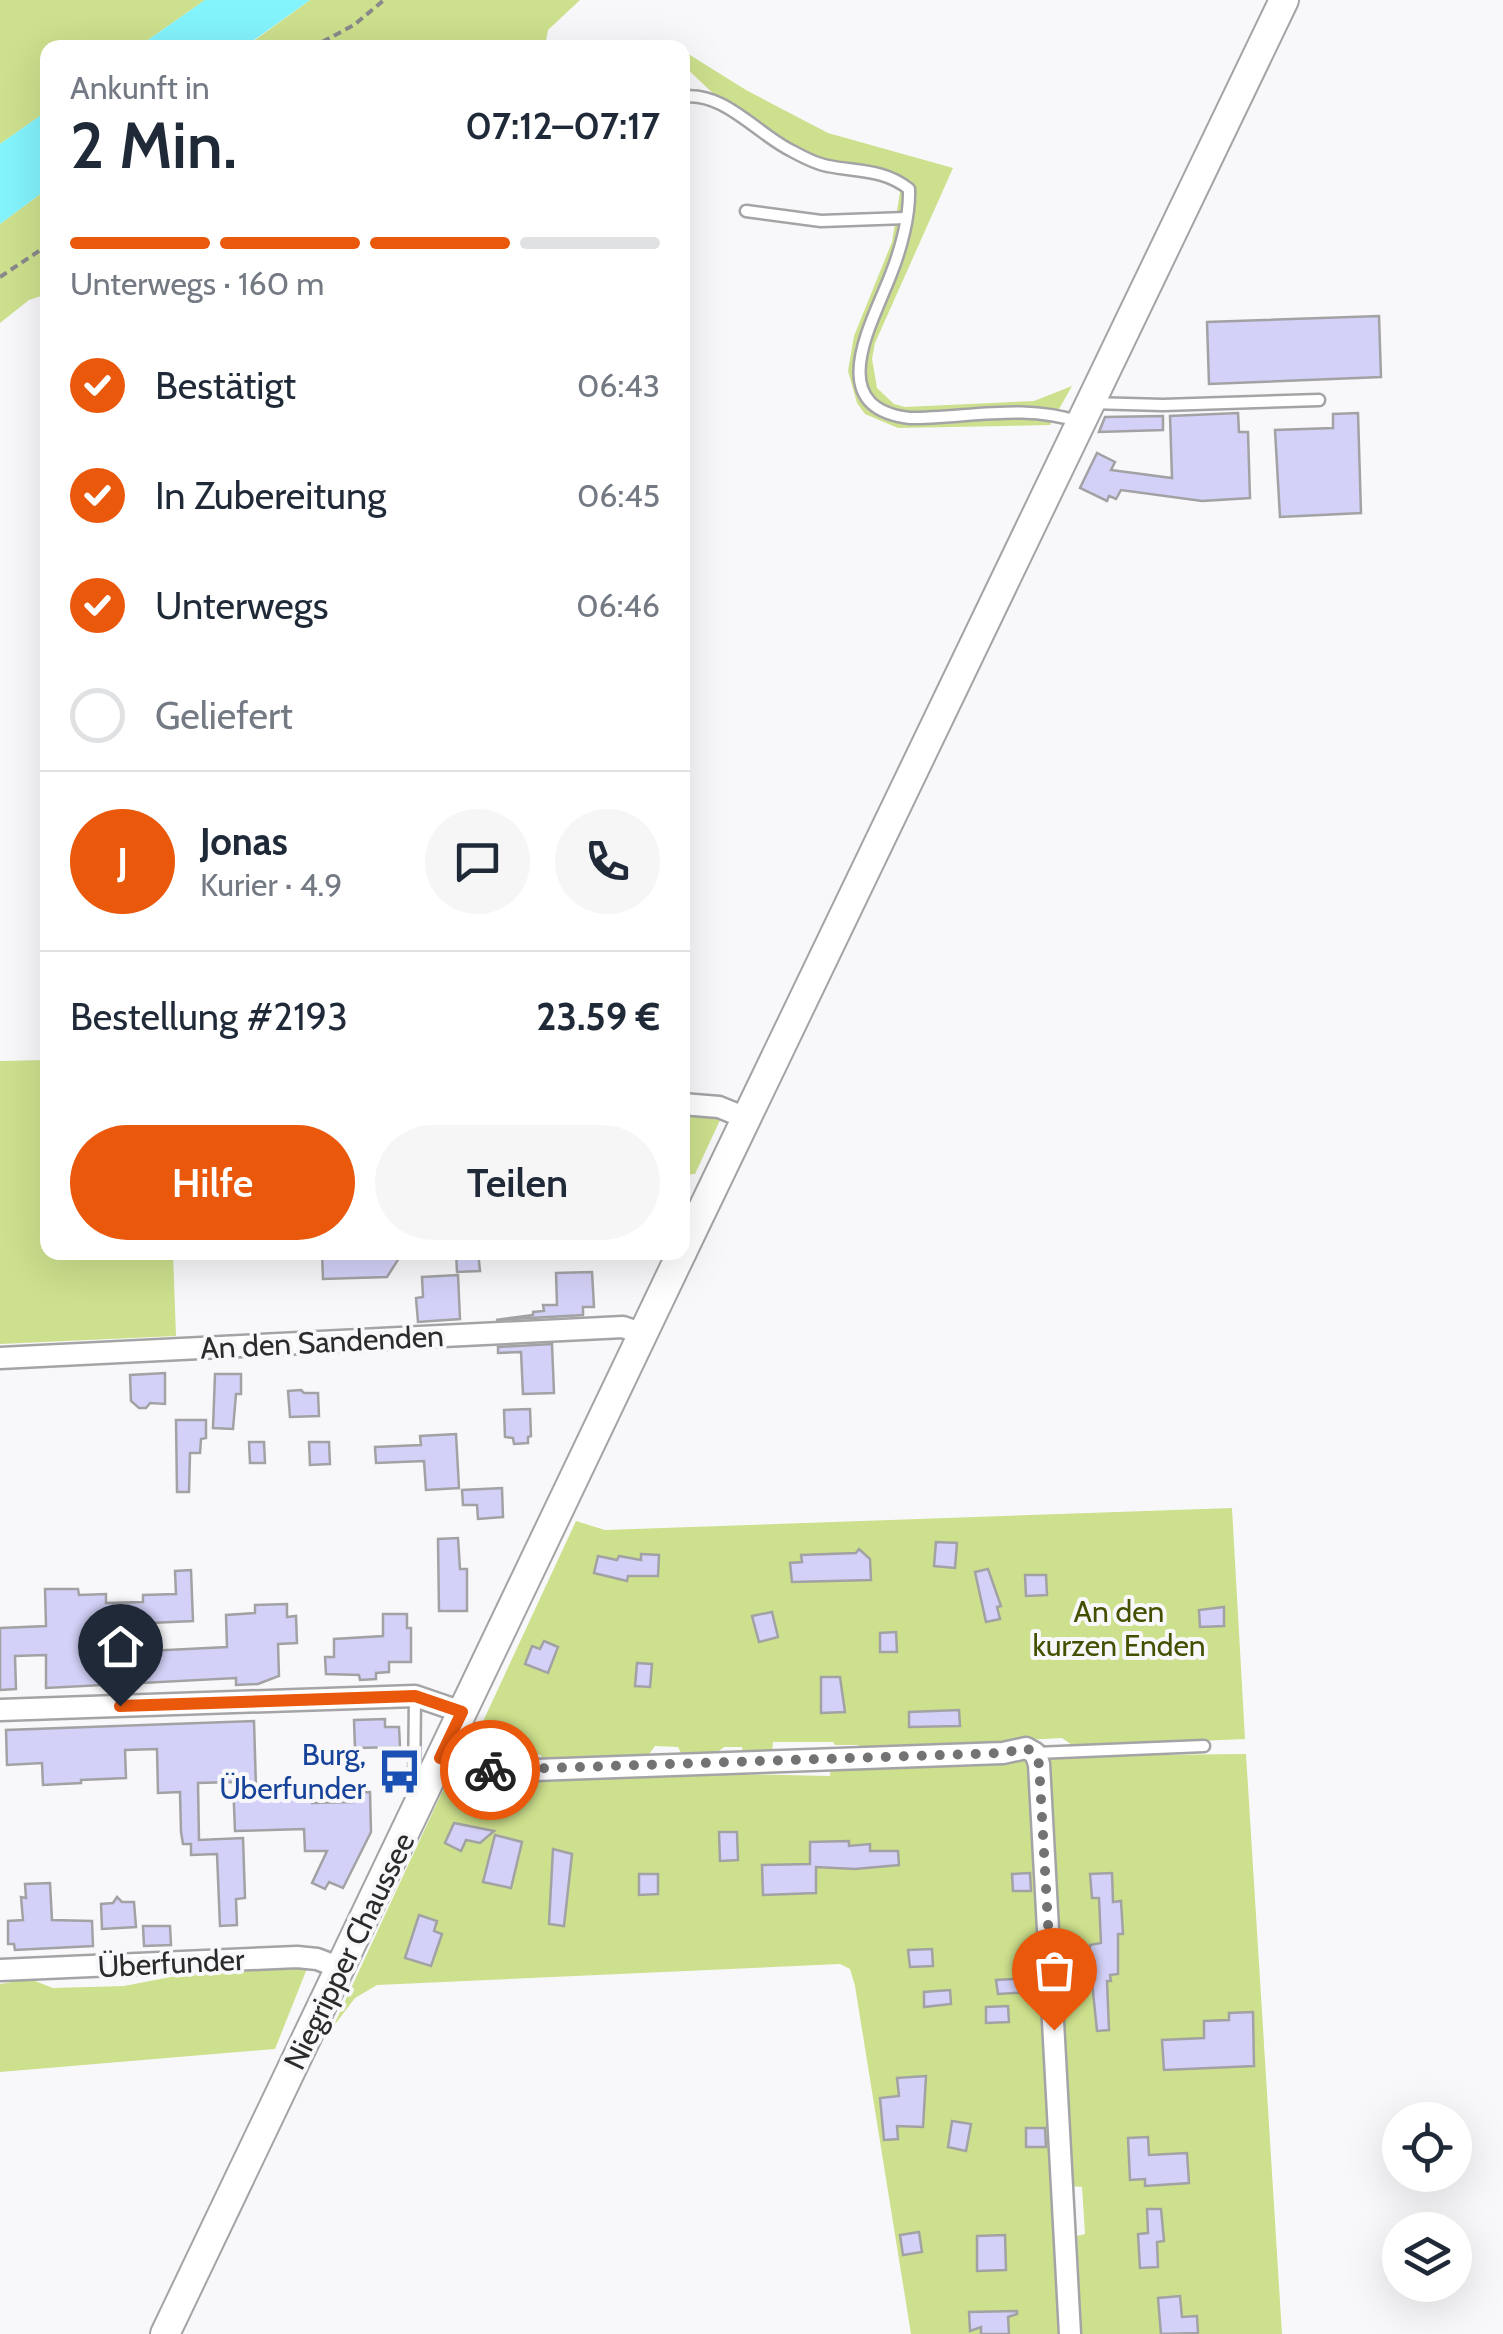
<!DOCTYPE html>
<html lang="de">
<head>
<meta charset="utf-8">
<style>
	:root { --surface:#fff; --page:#f6f6f7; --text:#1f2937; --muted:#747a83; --line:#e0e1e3; --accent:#ea580c }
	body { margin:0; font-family:Cabin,sans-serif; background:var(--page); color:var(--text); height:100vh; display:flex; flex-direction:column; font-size:38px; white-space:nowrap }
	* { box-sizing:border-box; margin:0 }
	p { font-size:32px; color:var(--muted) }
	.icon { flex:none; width:55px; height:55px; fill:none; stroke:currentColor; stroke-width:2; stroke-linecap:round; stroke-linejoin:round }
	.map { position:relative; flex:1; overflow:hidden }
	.panel { position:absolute; left:40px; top:40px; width:650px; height:1220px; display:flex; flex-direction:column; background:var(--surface); border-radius:20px; box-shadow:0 10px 40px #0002 }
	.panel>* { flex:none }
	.controls { position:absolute; left:1382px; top:2102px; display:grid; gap:20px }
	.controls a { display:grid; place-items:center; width:90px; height:90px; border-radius:50%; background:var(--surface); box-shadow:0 10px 40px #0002; font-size:50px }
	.pin { position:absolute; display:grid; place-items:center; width:85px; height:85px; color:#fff; margin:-102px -42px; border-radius:50% 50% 50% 0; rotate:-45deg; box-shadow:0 0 10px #0007 }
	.pin .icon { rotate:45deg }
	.courier { position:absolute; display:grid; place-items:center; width:100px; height:100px; margin:-50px; border:8px solid #ea580c; border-radius:50%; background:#fff; color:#222; box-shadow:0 2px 12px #0007 }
	.overview em { font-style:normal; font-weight:600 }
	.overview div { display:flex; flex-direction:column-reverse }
	.overview { display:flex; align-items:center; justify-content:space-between; height:170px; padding:0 30px }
	h1 { font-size:65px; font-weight:600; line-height:75px }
	.bar { display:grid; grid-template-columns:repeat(4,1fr); gap:15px 10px; align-content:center; height:120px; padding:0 30px }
	.bar i { height:12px; border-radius:8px; background:var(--line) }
	.bar .selected { background:var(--accent) }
	.bar p { grid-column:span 4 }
	.line { display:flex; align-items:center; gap:25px; padding:0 30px; border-top:2px solid var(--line) }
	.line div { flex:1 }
	.round { display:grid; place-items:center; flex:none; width:105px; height:105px; border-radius:52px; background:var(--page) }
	ol { padding:0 30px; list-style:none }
	li { display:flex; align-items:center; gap:30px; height:110px }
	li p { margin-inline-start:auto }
	li .icon { padding:10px; border-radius:50%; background:var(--accent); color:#fff; stroke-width:4 }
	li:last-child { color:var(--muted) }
	li i { width:55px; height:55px; border:5px solid var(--line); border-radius:50% }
	.primary-button { display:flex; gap:20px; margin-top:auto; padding:20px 30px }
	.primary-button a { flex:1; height:115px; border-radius:60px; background:var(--accent); color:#fff; font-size:40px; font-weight:600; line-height:115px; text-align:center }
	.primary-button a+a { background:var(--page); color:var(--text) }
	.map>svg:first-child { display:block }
</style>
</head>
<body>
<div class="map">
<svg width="1503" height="2334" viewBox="0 0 1503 2334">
	<rect width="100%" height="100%" fill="#f8f8fa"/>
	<!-- green -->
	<g fill="#cde08d">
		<path d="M0,0H205L138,47L48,48L47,111L0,144Z"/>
		<path d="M310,0H580L548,30L545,47L244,48Z"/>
		<path d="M682,50L746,90L828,133L953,168L875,343L872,359L877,388L894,404L905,407L1034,401L1072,386L1050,425L898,428L865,414L857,403L848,371L854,336L892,242L901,186L836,170L736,115L683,65Z"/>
		<path d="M47,189V294L29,300L0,323V224Z"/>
		<path d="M47,1060L48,1252L173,1253L176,1336L0,1344V1061Z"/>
		<path d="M683,1109L721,1118L695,1174L683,1175Z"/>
		<path d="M1232,1508L1245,1739L1081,1746L1072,1745L1062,1738L1004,1741L999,1748L861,1749L858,1745H835L833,1742H773L772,1754L743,1755L742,1747H724L714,1755H682L678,1747L655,1746L647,1757L543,1761L541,1755L526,1753L520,1764L466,1758L576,1521L605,1530Z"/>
		<path d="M1246,1754L1282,2334H1077L1074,2285L1079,2284L1077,2236L1085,2234L1082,2187L1071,2186L1072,2159L1066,2156L1043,1756Z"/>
		<path d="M1020,1755L1030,1760L1066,2334H911L855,1986L850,1969L840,1964L377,1985L355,1998L333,2027L450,1775L461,1774L469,1780L586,1779L588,1771L830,1776L831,1764Z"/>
		<path d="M308,1966L275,2049L0,2072V1984L30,1979L53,1988L124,1986L207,1970Z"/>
	</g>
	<!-- water -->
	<g fill="#83f3fc">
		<path d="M205,0H310L244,47H138Z"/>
		<path d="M47,111V189L0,224V144Z"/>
	</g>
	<!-- building -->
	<g fill="#d3d1f7" stroke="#a2a2a4" stroke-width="2.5">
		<path d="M1379,316L1381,377L1209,384L1207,322Z"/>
		<path d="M1238,413L1239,432H1248L1250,498L1202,501L1121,490L1116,499L1109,496L1107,501L1080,488L1097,453L1115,462L1111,470L1172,478L1170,416Z"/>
		<path d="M1358,413L1361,513L1280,517L1275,430L1333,428V414Z"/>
		<path d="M1163,416V430L1099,432L1105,417Z"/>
		<path d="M322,1252H403L387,1277L323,1279Z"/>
		<path d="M456,1252H478L480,1271L457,1272Z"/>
		<path d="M592,1272L594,1307H583V1315L496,1320L533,1315V1312L544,1311L543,1305H557L556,1273Z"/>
		<path d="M458,1275L460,1319L418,1322L416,1298L423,1297L422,1277Z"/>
		<path d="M552,1344L554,1393L523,1394L521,1352L498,1353V1347Z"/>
		<path d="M165,1373V1404L150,1403L146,1408H139L131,1401L130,1375Z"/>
		<path d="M215,1374H241V1394H236L233,1429L213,1428Z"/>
		<path d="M301,1390L304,1393H318L319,1416L290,1417L288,1391Z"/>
		<path d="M530,1409L531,1436L528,1437V1443L514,1444L513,1438L505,1437L504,1410Z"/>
		<path d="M176,1420H206V1438L201,1439L200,1453H190L189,1492H177Z"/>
		<path d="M456,1434L459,1488L426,1490L424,1461L376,1463L375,1447L421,1445L420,1436Z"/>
		<path d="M249,1442H264L265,1463H250Z"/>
		<path d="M309,1442H329L330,1464L310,1465Z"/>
		<path d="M502,1488L503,1517L478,1519L477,1505H463L462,1490Z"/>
		<path d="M458,1538L460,1569H467V1611H439L438,1539Z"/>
		<path d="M936,1542L957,1543L955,1568L934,1566Z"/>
		<path d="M859,1549L870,1559L871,1580L792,1582L790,1563L802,1562L801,1555L856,1553Z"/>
		<path d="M641,1554L659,1555L658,1576H628L627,1581L594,1573L598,1556L617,1560L619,1556L641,1560Z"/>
		<path d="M988,1569L1001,1606L997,1607L1000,1619L986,1622L975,1572Z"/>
		<path d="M191,1570L193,1621L107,1625L108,1653L227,1647L226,1615L255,1613V1605L287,1604V1617L296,1616L297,1643L278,1644L279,1676L258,1684L236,1685V1678L46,1688V1655L15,1656L16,1689L0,1690V1628L46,1626L45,1589H78L79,1595L106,1594V1603L143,1602V1595L176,1594L175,1571Z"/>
		<path d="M1025,1575H1046L1047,1595L1026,1596Z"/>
		<path d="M1224,1607V1626L1200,1627L1199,1610Z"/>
		<path d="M772,1612L778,1637L759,1642L752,1616Z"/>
		<path d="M383,1614H407V1628H411V1662H389V1672L376,1673V1679L360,1680L359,1675L326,1674L325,1657H334V1639L383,1636Z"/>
		<path d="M896,1632L897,1652H880V1633Z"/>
		<path d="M544,1641L558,1647L548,1673L525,1664L532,1646L540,1649Z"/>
		<path d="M637,1663L652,1664L650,1687L635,1686Z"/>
		<path d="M821,1677H840L845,1712L821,1713Z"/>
		<path d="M959,1710L960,1726L909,1727V1712Z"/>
		<path d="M385,1719V1727H399L400,1747L355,1748L354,1720Z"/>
		<path d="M254,1721L256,1788L311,1787L312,1803L353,1802V1793L370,1792L371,1832L343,1888L329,1882L325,1889L312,1883L327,1851H305L304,1829L235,1831L233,1782L198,1783L199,1840L243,1838L245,1898L236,1899L237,1925L220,1926L217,1854L191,1855V1844H183L181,1832L180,1792L158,1793L157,1749L125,1750L126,1778L81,1780V1783L43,1785L42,1763L7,1765L6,1730Z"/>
		<path d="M454,1823L494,1831L480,1843L466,1840L461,1851L445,1843Z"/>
		<path d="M719,1832H737L738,1860L720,1861Z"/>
		<path d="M495,1835L522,1842L511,1888L483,1882Z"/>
		<path d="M849,1841V1846L870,1844V1851H898L899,1865L855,1869L816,1867V1893L763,1895L762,1865L810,1864V1842Z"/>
		<path d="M553,1849L572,1854L564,1926L549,1924Z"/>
		<path d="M1030,1873L1031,1891H1013L1012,1874Z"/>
		<path d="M1112,1873L1113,1902L1121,1901L1123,1934H1118V1974L1110,1975L1111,1981H1107L1109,2030L1097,2031L1089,1953L1090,1945L1101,1943L1099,1898H1092L1090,1874Z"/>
		<path d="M639,1874H658V1894L639,1895Z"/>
		<path d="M50,1883L52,1920L92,1921L93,1946L15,1950L14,1944H8V1921L23,1920L21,1897L26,1898L25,1884Z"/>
		<path d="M117,1897L122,1902H134L136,1927L102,1929L101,1904L113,1903Z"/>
		<path d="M419,1915L437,1921L434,1931L442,1934L431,1966L405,1958Z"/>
		<path d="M143,1926H170L171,1945L144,1946Z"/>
		<path d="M932,1949L933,1966L910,1967L908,1950Z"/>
		<path d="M1032,1978V1992L998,1994L996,1980Z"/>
		<path d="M950,1990L951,2004L924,2007V1992Z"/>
		<path d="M1008,2006L1009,2022L986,2023V2007Z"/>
		<path d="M1253,2012L1254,2066L1164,2070L1162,2040L1204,2038V2021L1229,2020V2013Z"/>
		<path d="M926,2076L923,2127L897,2126L898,2139L884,2140L880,2098L899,2096L897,2078Z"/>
		<path d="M952,2121L971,2124L966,2151L948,2147Z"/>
		<path d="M1026,2128H1045L1046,2147H1026Z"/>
		<path d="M1148,2137L1149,2155L1187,2153L1189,2183L1145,2186V2179L1130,2180L1128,2138Z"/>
		<path d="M1147,2209H1161L1164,2241L1157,2242L1158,2267L1140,2268L1138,2234L1148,2233Z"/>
		<path d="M919,2232L922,2252L903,2255L900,2235Z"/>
		<path d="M1005,2235L1006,2270L977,2271V2236Z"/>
		<path d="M1180,2296L1182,2317L1197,2316L1198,2333L1161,2334L1158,2298Z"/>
		<path d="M1017,2311V2314L1008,2317L1009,2334H981V2327L970,2331L969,2312Z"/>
	</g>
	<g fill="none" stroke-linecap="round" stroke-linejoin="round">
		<defs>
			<g id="lane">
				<path d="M682,97C723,90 758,135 792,151C803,157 816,164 828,166C858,172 884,169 909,189C910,215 901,249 891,274C873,322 821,408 910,418C967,418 1024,403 1080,422"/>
				<path d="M746,211L821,221L906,218"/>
				<path d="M1090,403L1163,405L1319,400"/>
				<path d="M1036,1753L1204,1746"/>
				<path d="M414,1789L415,1697"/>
			</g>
			<g id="street">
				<path d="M682,1104L719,1107L746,1118"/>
				<path d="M0,1358L623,1327L643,1334"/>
				<path d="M0,1710L415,1696L462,1712"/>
				<path d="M440,1758L464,1767L505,1771L1003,1753L1026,1748L1035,1753L1039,1764L1070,2334"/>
				<path d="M0,1970L297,1957L317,1959L341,1968"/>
			</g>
			<g id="secondary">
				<path d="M682,1252L1284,0"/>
				<path d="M165,2334L682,1252"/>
			</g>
		</defs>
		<!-- lane casing -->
		<use href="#lane" stroke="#a4a4a6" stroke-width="15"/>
		<!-- street casing -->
		<use href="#street" stroke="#a4a4a6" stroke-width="25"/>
		<!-- secondary casing -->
		<use href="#secondary" stroke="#a4a4a6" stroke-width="32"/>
		<!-- path -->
		<g stroke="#89898b" stroke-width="4" stroke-dasharray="8 5" stroke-linecap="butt">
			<path d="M311,48L354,25L384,0"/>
			<path d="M0,277L48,245"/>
		</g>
		<!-- lane -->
		<use href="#lane" stroke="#fff" stroke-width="10"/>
		<!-- street -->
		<use href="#street" stroke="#fff" stroke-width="20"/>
		<!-- secondary -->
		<use href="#secondary" stroke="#fff" stroke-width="28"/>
	</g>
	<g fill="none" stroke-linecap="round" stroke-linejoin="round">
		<!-- done -->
		<path stroke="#737374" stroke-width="10" stroke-dasharray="0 18" d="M490,1770L1003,1753L1026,1748L1035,1753L1039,1764L1054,2030"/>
		<!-- route -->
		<path stroke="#ea580c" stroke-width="12" d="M120,1706L415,1696L462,1712L440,1758L464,1767L490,1770"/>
	</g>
	<!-- icons -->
	<defs>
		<symbol id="bus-bare" viewBox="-9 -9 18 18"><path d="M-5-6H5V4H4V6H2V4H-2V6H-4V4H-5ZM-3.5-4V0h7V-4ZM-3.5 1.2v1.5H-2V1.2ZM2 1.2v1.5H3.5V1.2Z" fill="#1a4fb4" stroke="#f8f8fa" stroke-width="2.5" paint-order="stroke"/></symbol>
	</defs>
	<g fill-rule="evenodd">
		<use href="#bus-bare" x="368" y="1740" width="63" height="63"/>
	</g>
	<g text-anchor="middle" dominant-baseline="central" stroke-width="8" stroke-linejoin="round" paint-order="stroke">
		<!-- street labels -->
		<g font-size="30" fill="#2b2b2c" stroke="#f8f8fa">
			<text transform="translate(322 1342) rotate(-3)">An den Sandenden</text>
			<text transform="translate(349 1951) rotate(-64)">Niegripper Chaussee</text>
			<text transform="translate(171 1963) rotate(-3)">Überfunder</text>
		</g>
		<!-- park labels -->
		<g font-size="30" fill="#445000" stroke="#f8f8fa">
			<text x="1119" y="1611">An den<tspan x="1119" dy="34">kurzen Enden</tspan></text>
		</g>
		<!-- transit labels -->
		<g font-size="30" fill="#164399" stroke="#f8f8fa" text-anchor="end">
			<text x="366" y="1754">Burg,<tspan x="366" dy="34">Überfunder</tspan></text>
		</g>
	</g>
</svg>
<div class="controls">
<a><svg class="icon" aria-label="locate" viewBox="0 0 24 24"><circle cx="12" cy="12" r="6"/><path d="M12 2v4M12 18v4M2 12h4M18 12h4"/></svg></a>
<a><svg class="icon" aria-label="layers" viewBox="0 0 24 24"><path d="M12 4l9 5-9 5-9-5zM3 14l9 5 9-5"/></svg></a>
</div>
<div class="pin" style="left:1054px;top:2030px;background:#ea580c"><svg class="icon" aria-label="bag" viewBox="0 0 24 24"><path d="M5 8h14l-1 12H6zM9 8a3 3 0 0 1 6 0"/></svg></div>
<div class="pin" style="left:120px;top:1706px;background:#1f2937"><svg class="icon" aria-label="home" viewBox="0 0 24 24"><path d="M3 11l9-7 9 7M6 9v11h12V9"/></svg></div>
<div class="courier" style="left:490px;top:1770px"><svg class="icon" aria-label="bike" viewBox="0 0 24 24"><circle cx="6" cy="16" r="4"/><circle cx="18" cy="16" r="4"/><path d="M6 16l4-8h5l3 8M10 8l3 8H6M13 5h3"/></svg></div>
<section class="panel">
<div class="overview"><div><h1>2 Min.</h1><p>Ankunft in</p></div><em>07:12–07:17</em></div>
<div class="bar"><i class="selected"></i><i class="selected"></i><i class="selected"></i><i></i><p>Unterwegs · 160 m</p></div>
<ol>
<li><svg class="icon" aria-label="check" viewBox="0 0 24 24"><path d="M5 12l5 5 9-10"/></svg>Bestätigt<p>06:43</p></li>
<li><svg class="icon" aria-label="check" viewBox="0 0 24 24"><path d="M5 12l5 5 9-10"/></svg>In Zubereitung<p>06:45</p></li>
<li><svg class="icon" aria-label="check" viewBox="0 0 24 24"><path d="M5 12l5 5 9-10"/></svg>Unterwegs<p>06:46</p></li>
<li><i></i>Geliefert</li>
</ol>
<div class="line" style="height:180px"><b class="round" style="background:var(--accent);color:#fff">J</b><div><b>Jonas</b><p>Kurier · 4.9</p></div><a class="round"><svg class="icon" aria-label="chat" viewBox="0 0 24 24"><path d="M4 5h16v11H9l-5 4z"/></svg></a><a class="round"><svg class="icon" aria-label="phone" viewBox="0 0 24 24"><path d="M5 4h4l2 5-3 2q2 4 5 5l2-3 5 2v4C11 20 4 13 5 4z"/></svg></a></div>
<div class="line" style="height:130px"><div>Bestellung #2193</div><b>23.59 €</b></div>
<div class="primary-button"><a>Hilfe</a><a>Teilen</a></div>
</section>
</div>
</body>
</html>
